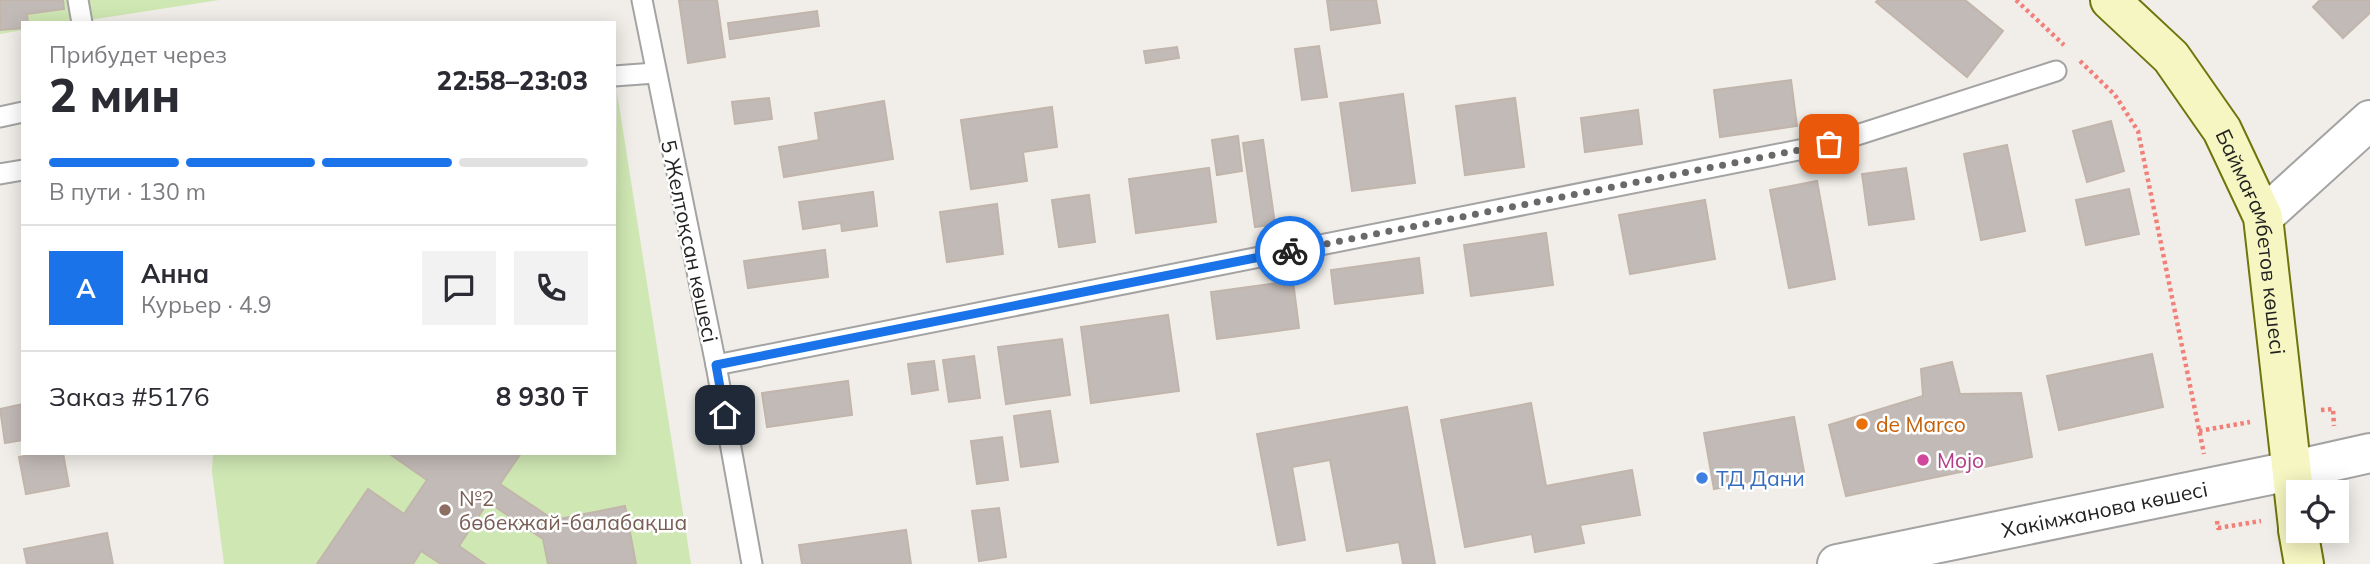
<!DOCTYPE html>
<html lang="ru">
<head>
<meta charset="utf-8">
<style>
	:root { --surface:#fff; --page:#f2f2f3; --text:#2b2b33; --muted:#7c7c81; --line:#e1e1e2; --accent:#1a73e8 }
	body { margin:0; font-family:Mulish,sans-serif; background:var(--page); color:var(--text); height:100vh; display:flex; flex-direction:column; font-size:26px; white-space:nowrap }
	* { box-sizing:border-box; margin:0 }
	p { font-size:23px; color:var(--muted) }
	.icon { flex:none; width:38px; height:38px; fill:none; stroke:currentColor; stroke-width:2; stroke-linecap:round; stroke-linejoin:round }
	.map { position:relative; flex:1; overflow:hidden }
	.side { position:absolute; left:21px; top:21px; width:595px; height:434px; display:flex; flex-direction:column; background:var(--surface); border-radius:0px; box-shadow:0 4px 18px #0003 }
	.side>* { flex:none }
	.controls { position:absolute; left:2286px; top:480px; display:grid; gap:14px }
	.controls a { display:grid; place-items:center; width:63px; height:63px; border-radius:0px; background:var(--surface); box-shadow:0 4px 18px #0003; font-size:35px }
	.pin { position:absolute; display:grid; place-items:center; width:60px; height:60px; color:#fff; margin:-30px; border-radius:14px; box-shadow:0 4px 10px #0006 }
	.courier { position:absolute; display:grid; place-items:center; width:70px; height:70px; margin:-35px; border:5px solid #1a73e8; border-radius:50%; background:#fff; color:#222; box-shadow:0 2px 9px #0007 }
	.overview em { font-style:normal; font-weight:800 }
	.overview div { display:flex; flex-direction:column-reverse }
	.overview { display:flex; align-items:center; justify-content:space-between; height:119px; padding:0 28px }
	h1 { font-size:46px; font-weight:800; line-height:52px }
	.bar { display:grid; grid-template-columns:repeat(4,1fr); gap:10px 7px; align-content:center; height:84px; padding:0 28px }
	.bar i { height:9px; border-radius:5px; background:var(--line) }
	.bar .current { background:var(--accent) }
	.bar p { grid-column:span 4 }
	.line { display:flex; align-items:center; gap:18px; padding:0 28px; border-top:2px solid var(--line) }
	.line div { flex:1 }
	.round { display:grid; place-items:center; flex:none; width:74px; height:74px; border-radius:0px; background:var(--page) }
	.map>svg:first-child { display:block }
</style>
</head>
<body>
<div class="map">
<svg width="2370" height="564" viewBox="0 0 2370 564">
	<rect width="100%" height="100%" fill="#f1eee9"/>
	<!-- grass -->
	<g fill="#cfe7b3">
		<path d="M0,0H219L70,23H23V30L0,34Z"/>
		<path d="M617,92L691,564H224L212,472L213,453H614Z"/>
	</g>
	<!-- building -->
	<g fill="#c2bab6" stroke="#c2b5ac" stroke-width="2">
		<path d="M0,0H63L64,9L27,14L28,23H23V28L0,30Z"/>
		<path d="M679,0H717L725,57L688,63Z"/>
		<path d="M1327,0H1376L1380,23L1331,30Z"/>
		<path d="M1878,0H1965L2003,31L1967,77L1876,2Z"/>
		<path d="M2320,0H2370V13L2343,38L2313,7Z"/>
		<path d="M817,11L819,26L730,39L728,23Z"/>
		<path d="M1319,46L1327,97L1302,100L1295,49Z"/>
		<path d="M1177,47L1179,58L1146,63L1144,51Z"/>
		<path d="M1791,80L1797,126L1720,137L1714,90Z"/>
		<path d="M1403,94L1415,183L1352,191L1340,103Z"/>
		<path d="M769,98L772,119L735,124L732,102Z"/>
		<path d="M1515,98L1524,167L1465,175L1456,106Z"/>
		<path d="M884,101L893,159L784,177L779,147L819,140L815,113Z"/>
		<path d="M1052,107L1057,147L1023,152L1027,181L971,189L961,120Z"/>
		<path d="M1638,110L1642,144L1585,152L1581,118Z"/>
		<path d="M2111,121L2124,171L2087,182L2073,131Z"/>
		<path d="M1238,136L1242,171L1217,175L1212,140Z"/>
		<path d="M1263,140L1275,224L1255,227L1243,143Z"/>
		<path d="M2007,145L2025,231L1981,240L1964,154Z"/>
		<path d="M1209,168L1216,222L1136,233L1129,179Z"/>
		<path d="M1906,168L1914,219L1869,225L1862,174Z"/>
		<path d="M1817,181L1835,279L1789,288L1770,190Z"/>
		<path d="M2129,189L2139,234L2086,245L2076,200Z"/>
		<path d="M873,192L877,226L842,231L841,223L803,229L799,202Z"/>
		<path d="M1089,195L1095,242L1059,247L1052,200Z"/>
		<path d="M1705,200L1715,259L1630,274L1619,215Z"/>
		<path d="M997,204L1003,254L947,262L940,212Z"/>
		<path d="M1546,233L1553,285L1471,296L1464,245Z"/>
		<path d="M825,250L828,277L748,288L744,261Z"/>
		<path d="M1419,258L1423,293L1335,304L1331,270Z"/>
		<path d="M1293,281L1299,328L1217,339L1211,292Z"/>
		<path d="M1168,315L1179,391L1091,403L1081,327Z"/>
		<path d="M1062,339L1070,395L1006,404L998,347Z"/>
		<path d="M2152,354L2163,407L2059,430L2047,376Z"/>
		<path d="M974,356L980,398L949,402L943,360Z"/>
		<path d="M934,361L938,390L912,394L908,364Z"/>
		<path d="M1952,362L1960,394L2021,393L2032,457L1846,496L1829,425L1923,396L1921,369Z"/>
		<path d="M848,381L852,415L767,427L762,393Z"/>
		<path d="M1531,403L1546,486L1632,470L1640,515L1580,525L1584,543L1535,552L1532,534L1465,547L1441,420Z"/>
		<path d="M23,404V440L5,443L0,409Z"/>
		<path d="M1407,407L1435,564H1403L1399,542L1347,551L1330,460L1292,467L1305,540L1278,545L1257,434Z"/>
		<path d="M1050,411L1058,462L1021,467L1014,416Z"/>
		<path d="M1794,417L1804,472L1714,489L1704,433Z"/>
		<path d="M1002,437L1008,480L977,484L971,441Z"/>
		<path d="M39,453H63L69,486L26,494L19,457Z"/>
		<path d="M392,453H521L500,484L554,520L625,506L636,564H548L543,539L488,502L459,546L485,564H441L421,551L413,564H317L368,489L404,514L427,480L391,455Z"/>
		<path d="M999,508L1006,557L979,561L972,511Z"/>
		<path d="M906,530L911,564H802L799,545Z"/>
		<path d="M107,533L113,564H27L24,549Z"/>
	</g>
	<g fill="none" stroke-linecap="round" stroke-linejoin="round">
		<defs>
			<g id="service">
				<path d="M78,0L82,23"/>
				<path d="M642,0L716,365L752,564"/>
				<path d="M614,76L655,73"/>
				<path d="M0,117L23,112"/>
				<path d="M0,174L23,170"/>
				<path d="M716,365L1829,144L2056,71"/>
			</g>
			<path id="minor" d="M2290,471L2370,453"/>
			<g id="tertiary">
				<path d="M2263,217L2370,120"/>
				<path id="s1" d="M1837,564L2290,471"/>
			</g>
			<g id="secondary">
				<path id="s2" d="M2110,0L2171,57L2222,130L2263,217L2298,527"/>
				<path d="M2298,530L2304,564"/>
			</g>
		</defs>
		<!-- service casing -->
		<use href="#service" stroke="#a3a3a3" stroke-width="23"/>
		<!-- minor casing -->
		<use href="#minor" stroke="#a3a3a3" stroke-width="42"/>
		<!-- tertiary casing -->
		<use href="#tertiary" stroke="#a3a3a3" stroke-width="42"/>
		<!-- secondary casing -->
		<use href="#secondary" stroke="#6f750c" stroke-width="42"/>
		<!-- path -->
		<g stroke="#f2807a" stroke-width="4.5" stroke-dasharray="3.5 3.5" stroke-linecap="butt">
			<path d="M2016,0L2064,45"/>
			<path d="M2080,61L2115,95L2138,131L2204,454"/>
			<path d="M2321,410L2333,409L2334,426"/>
			<path d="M2199,431L2250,422"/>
			<path d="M2336,509L2345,508L2343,494"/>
			<path d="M2217,521L2218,528L2261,521"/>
		</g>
		<!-- service -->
		<use href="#service" stroke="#fff" stroke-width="19"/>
		<!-- minor -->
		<use href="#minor" stroke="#fff" stroke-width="38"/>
		<!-- tertiary -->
		<use href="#tertiary" stroke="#fff" stroke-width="38"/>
		<!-- secondary -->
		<use href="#secondary" stroke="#f6f6c2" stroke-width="38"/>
	</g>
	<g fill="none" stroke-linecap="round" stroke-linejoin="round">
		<!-- done -->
		<path stroke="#6a6968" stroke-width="7" stroke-dasharray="0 12.6" d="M1290,251L1829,144"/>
		<!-- route -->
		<path stroke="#1a73e8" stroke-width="9" d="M725,415L716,365L1290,251"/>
	</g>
	<!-- markers -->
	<circle fill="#e8710a" stroke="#fff" stroke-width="2.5" cx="1862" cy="424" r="7"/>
	<circle fill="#d1479c" stroke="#fff" stroke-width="2.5" cx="1923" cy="460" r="7"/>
	<circle fill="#3f7fe0" stroke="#fff" stroke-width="2.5" cx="1702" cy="478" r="7"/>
	<circle fill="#8d6e63" stroke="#fff" stroke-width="2.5" cx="445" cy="510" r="7"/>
	<g text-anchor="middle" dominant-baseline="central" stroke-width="5" stroke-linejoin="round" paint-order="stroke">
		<!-- street labels -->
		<g font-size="21" fill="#222" stroke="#fff">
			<text transform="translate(690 241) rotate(78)">5 Желтоқсан көшесі</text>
			<text stroke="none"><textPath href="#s2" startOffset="290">Баймағамбетов көшесі</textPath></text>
			<text stroke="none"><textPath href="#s1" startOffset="273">Хакімжанова көшесі</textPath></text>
		</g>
		<!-- food labels -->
		<g font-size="21" fill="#c56008" stroke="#fff" text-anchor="start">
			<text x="1876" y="424">de Marco</text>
		</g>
		<!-- hotel labels -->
		<g font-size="21" fill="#b23c85" stroke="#fff" text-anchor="start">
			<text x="1937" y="460">Mojo</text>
		</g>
		<!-- shop labels -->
		<g font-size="21" fill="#366cbe" stroke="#fff" text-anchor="start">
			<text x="1716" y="478">ТД Дани</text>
		</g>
		<!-- education labels -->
		<g font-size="21" fill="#785e54" stroke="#fff" text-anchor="start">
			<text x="459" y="498">№2<tspan x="459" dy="24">бөбекжай-балабақша</tspan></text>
		</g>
	</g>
</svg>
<div class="controls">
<a><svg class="icon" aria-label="locate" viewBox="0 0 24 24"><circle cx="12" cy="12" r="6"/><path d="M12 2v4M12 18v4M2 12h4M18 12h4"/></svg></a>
</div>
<div class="pin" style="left:1829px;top:144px;background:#ea580c"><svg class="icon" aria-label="bag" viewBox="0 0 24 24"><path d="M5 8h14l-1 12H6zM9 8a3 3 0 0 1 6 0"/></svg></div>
<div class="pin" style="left:725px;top:415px;background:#1f2937"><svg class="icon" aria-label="home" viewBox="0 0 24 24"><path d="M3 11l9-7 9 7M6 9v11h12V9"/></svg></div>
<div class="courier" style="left:1290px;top:251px"><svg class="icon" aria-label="bike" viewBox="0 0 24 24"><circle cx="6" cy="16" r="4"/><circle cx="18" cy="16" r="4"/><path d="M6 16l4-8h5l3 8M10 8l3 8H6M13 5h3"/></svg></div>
<section class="side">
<div class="overview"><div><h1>2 мин</h1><p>Прибудет через</p></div><em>22:58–23:03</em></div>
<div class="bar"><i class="current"></i><i class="current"></i><i class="current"></i><i></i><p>В пути · 130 m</p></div>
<div class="line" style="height:126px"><b class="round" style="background:var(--accent);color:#fff">А</b><div><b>Анна</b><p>Курьер · 4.9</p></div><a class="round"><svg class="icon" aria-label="chat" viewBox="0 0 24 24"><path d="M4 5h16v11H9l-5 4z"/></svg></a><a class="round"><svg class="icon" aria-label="phone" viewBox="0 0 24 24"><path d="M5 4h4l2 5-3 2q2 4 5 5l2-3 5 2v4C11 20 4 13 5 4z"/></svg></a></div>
<div class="line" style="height:91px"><div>Заказ #5176</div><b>8 930 ₸</b></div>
</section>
</div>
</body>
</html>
